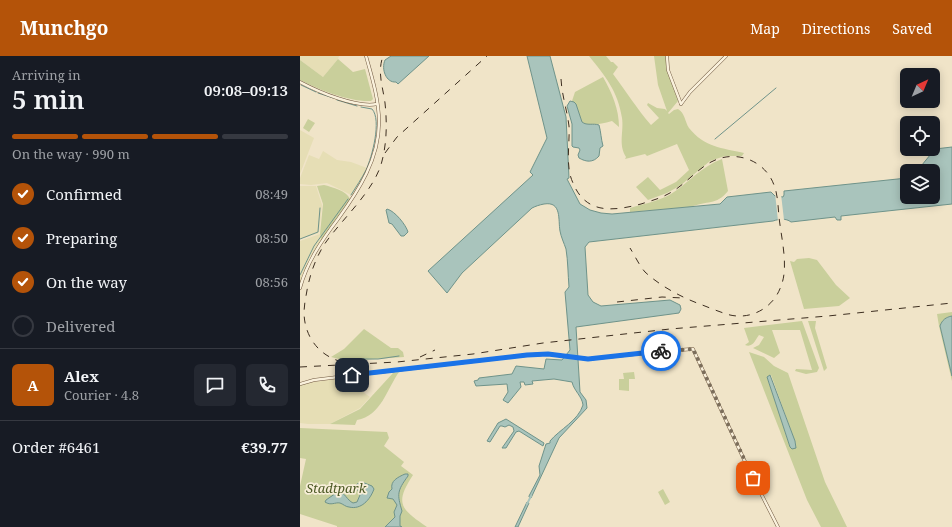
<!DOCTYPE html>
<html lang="en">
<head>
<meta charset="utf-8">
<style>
	:root { --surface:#171b24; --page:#242831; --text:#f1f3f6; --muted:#9ea1a6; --line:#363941; --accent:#b45309 }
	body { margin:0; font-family:"Noto Serif",serif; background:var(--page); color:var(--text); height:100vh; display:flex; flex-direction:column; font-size:15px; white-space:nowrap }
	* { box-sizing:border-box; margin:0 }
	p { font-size:13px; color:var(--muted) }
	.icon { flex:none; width:22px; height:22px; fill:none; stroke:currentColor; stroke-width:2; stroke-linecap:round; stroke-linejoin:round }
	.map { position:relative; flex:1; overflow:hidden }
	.details { display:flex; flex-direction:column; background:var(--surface); width:300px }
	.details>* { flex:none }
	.needle { width:26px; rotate:44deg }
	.controls { position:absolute; left:600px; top:12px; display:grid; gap:8px }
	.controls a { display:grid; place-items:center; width:40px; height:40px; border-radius:6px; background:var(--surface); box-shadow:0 2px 10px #0003; font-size:20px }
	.pin { position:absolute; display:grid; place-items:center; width:34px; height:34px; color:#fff; margin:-17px; border-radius:8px; box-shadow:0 2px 6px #0006 }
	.courier { position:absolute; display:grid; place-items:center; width:40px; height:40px; margin:-20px; border:3px solid #1a73e8; border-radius:50%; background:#fff; color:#222; box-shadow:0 1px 5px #0007 }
	.head em { font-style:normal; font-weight:600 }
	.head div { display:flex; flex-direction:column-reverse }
	.head { display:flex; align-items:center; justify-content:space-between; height:68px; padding:0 12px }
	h1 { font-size:26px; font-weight:600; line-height:30px }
	.bar { display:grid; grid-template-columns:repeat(4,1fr); gap:6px 4px; align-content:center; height:48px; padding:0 12px }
	.bar i { height:5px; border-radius:3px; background:var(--line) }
	.bar .active { background:var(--accent) }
	.bar p { grid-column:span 4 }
	.line { display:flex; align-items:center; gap:10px; padding:0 12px; border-top:1px solid var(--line) }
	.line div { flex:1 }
	.round { display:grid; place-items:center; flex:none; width:42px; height:42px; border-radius:6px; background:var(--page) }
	ol { padding:0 12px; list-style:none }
	li { display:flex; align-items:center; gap:12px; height:44px }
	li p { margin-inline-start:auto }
	li .icon { padding:4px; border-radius:50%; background:var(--accent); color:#fff; stroke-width:4 }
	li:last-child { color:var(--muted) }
	li i { width:22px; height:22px; border:2px solid var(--line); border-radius:50% }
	header { display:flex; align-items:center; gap:24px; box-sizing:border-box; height:56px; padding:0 20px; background:var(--accent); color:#fff }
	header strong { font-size:19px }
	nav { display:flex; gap:22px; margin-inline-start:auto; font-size:14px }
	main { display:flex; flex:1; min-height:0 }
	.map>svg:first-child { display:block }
</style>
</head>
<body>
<header>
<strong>Munchgo</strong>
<nav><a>Map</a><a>Directions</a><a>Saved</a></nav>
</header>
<main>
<section class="details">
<div class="head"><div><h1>5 min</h1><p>Arriving in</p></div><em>09:08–09:13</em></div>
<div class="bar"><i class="active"></i><i class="active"></i><i class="active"></i><i></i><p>On the way · 990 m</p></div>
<ol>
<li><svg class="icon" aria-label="check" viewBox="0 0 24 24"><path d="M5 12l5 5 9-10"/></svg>Confirmed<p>08:49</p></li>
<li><svg class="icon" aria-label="check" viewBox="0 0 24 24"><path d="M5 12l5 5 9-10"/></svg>Preparing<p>08:50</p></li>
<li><svg class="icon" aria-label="check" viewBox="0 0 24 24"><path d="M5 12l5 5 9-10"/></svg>On the way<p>08:56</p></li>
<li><i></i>Delivered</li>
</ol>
<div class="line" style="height:72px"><b class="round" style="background:var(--accent);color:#fff">A</b><div><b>Alex</b><p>Courier · 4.8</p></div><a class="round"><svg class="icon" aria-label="chat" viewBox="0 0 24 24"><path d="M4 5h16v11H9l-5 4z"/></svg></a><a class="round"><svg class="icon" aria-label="phone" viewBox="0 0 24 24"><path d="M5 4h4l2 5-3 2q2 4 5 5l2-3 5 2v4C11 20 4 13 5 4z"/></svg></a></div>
<div class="line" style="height:52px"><div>Order #6461</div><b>€39.77</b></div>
</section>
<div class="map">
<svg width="652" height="471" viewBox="0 0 652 471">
	<rect width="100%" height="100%" fill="#f0e4c8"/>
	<!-- farmland -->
	<g fill="#e6deb5">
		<path d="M0,0H39L38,3L23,21L0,4Z"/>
		<path d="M0,74L14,82L0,118Z"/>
		<path d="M23,95L37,104L51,106L67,112L53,140L27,127L11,129L0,128V122L9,99L19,103Z"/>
		<path d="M0,130H16L22,149L19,177L0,183Z"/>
		<path d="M20,178L21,184L10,201L0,228V185Z"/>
		<path d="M43,322L70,341L60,352L30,368H8L0,367V329L6,327Z"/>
	</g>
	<!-- green -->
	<g fill="#c9cf9b" fill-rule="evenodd">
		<path d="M289,0H306L311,6H313L318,11L313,18C326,35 337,53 351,69L359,62L347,49L348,47L357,52L365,53L367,55L358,29L354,0H367L368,15L378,45L368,57L369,58L374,54L378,53C385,57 385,66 389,72C404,91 422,92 444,97L442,100H425L410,105L381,129L367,137L348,144L336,131L348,121L360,134L376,126L389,114L377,88L347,100L345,98L325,103L326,101C318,88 324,76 322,62C318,35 305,20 289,0Z"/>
		<path d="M38,3L53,16L65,13L73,43L71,45C49,46 20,34 0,24V4L23,21Z"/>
		<path d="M303,21C312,37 319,53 319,71L312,65C302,68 295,69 284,68C277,62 279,51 272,45L275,36Z"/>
		<path d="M8,63L15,67L9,76L3,72Z"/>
		<path d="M422,103L428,135C416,150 407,144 391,151L330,156V152C343,148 359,145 371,138C388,127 402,110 422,103Z"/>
		<path d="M24,129C32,131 47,135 50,143L21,184L20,178L23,148L17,130Z"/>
		<path d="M509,202L517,204L536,229L550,242L539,250L504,253L490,205L494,206L497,203Z"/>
		<path d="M652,256V260L647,261L640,270L652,320V325L639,270L637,258Z"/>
		<path d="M502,265L519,312L517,316L506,318L495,315L496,313L512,314L500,274H472L480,297L474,302L453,292L459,289L464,281L459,279C455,284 453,292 445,289L449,286L444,272Z"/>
		<path d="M508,265H516L515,272L527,312L524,315Z"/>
		<path d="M64,273L91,292H98L103,296L104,301L47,305L31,301L44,293Z"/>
		<path d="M449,296L464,301L474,310L488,317L525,426L547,471H521L507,444ZM471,319L496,388L490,391L467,321Z"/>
		<path d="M99,316C87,333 81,360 57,364L55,369L30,368L60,353L93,317Z"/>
		<path d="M334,316L335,323H329V335L319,334V323H324L323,317Z"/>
		<path d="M0,372L87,376L89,382L84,390L104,406L101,410L113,419C94,448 101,453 127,471H37V470L0,458V430L6,403L0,402Z"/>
		<path d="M363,433L370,446L365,449L358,436Z"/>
	</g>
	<!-- water -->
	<g fill="#a9c4bc" stroke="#6f938a">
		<path d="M91,0H129L98,28L96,26C86,27 81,13 85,4Z"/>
		<path d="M227,0H250L266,61L269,122L267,123L280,148L290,154L301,157L312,158L420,148L427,141L471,136L475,140L483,141L484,139V135L607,122V141H633V115H617L635,93L652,91V148L541,160V164H537L535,161L491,166C486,162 479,163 473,165L289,186L285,191L288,239L293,246L301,250L370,244L380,249L381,253L379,257L276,271L280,336L286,344L287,352L259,382L231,442L229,441V440L240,419L239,410L246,388L250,387V385C260,373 278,365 283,349C282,340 274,335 272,326L254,323L232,325L233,328L225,329L224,326H220L221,331L208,347L203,344L208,336L207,328L176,330L174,325L178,324L179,322L212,318L216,310L244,313L246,303L262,304L270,294L265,236L269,231C268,219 268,205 266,193C264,187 261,181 260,175C258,164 262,145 244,148C239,149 236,150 232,152L162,217L147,237L128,215L233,119L230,116L247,82Z"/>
		<path d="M270,45L274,46L276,48L282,66C287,70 293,67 299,69C301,76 301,83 303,90L300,92L299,100C293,107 286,106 279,102L278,99L280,94L279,92L273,91L272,90V68L267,50Z"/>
		<path d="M87,153C95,155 106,169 108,176L104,180H101L92,168L89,167L86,154Z"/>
		<path d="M652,260V320L640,270C642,264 646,261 652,260Z"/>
		<path d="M470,319L495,385L496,392L492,393L490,391L467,321Z"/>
		<path d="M206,363L244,387L243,390L219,375L216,376L206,392H202L214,375L213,371L209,369L205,371L202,370H200L190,386L187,385L198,367Z"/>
		<path d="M105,418H108V420C97,435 97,438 102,455L100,460V470L102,471H85L95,461L94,456L97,449L93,443L87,442L89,436L92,433C90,425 98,421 105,418Z"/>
		<path d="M62,426L72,430L74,433C70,444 61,454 49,451C46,451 43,448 40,447C35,446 31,450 25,446L26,444L39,435C45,437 47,444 53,447L57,446L60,439L56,430L57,428Z"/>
		<path d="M227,446L229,447L218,471H215Z"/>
	</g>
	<!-- pier -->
	<path fill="#f0e4c8" d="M475,137L481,138L484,164L478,165Z"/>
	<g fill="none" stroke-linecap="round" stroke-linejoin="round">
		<!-- stream -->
		<g stroke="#6f938a" stroke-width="1">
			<path d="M1,29L16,36"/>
			<path d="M18,37L33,42"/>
			<path d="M37,44L57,50"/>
			<path d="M415,83L476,32"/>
			<path d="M51,139C56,131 62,122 66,114C72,101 82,64 72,53L61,51"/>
			<path d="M0,183L18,176L20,152"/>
			<path d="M0,219L14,190L48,143"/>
			<path d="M41,303H78L99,300"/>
		</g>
		<!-- canal -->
		<path stroke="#a9c4bc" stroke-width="2" d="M227,448L231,440"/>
		<defs>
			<g id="secondary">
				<path d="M367,0L368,14L381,48"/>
				<path d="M0,26C19,36 56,52 77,48"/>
				<path d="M381,48L390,36L426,0"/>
				<path d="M0,232C7,206 22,184 38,163C59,134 79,103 79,66C79,44 72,21 66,0"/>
				<path d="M0,328L14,324L63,318L227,299L248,298L288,303L366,295L393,293L447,410L478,471"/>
			</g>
		</defs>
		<!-- secondary casing -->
		<use href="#secondary" stroke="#6f573f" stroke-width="3.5"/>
		<!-- secondary -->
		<use href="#secondary" stroke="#faf1dc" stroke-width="2.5"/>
		<!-- rail -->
		<g stroke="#3d2e20" stroke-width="1" stroke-dasharray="7 7" stroke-linecap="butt">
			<path d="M261,23C262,40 267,54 269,70C270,89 265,110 273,127C286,159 314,155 341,148C350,145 359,143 368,138C384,130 396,114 411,106C435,93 465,104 474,129C478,139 478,151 479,161C481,181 489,211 481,230C474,251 452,264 430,259C419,256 408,251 397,247C379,240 359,229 345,216C339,209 335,200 330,192"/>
			<path d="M85,97L97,81L187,0"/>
			<path d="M317,246L362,241L383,242"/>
			<path d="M120,301L135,294"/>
			<path d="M42,306C28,302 17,294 10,281C3,267 3,255 6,240C9,221 15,202 26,186C43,162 75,134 82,105C87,86 87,66 85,47C83,31 77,17 83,0"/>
			<path d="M0,311L97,306L173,298L243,287L370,273L528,260L652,247"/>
		</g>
	</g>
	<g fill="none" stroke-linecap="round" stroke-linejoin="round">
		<!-- done -->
		<path stroke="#7c6e5b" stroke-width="4" stroke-dasharray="0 7.2" d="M361,295L393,293L453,422"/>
		<!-- route -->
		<path stroke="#1a73e8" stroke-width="5" d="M52,319L227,299L248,298L288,303L361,295"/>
	</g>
	<g text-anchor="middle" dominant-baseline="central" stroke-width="3.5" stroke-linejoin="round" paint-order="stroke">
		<!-- park labels -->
		<g font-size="13" font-style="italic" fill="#4d5a26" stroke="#f7eed8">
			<text x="36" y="432">Stadtpark</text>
		</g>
	</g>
</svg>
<div class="controls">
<a><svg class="needle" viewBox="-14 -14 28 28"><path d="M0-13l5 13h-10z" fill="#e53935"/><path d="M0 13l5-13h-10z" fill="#9ea1a6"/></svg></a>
<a><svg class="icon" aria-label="locate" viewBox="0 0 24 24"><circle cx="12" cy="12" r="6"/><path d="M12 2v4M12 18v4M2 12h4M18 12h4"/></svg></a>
<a><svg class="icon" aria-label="layers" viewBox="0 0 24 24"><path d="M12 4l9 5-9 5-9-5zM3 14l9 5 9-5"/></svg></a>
</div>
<div class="pin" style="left:453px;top:422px;background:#ea580c"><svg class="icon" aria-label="bag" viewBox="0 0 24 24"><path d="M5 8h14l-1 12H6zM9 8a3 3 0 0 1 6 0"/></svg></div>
<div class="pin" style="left:52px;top:319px;background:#1f2937"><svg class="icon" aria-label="home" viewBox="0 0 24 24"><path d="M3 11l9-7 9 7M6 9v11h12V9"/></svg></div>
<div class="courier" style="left:361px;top:295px"><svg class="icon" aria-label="bike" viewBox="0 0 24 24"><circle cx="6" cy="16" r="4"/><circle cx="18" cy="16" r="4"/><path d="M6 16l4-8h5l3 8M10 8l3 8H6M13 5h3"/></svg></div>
</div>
</main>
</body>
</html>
